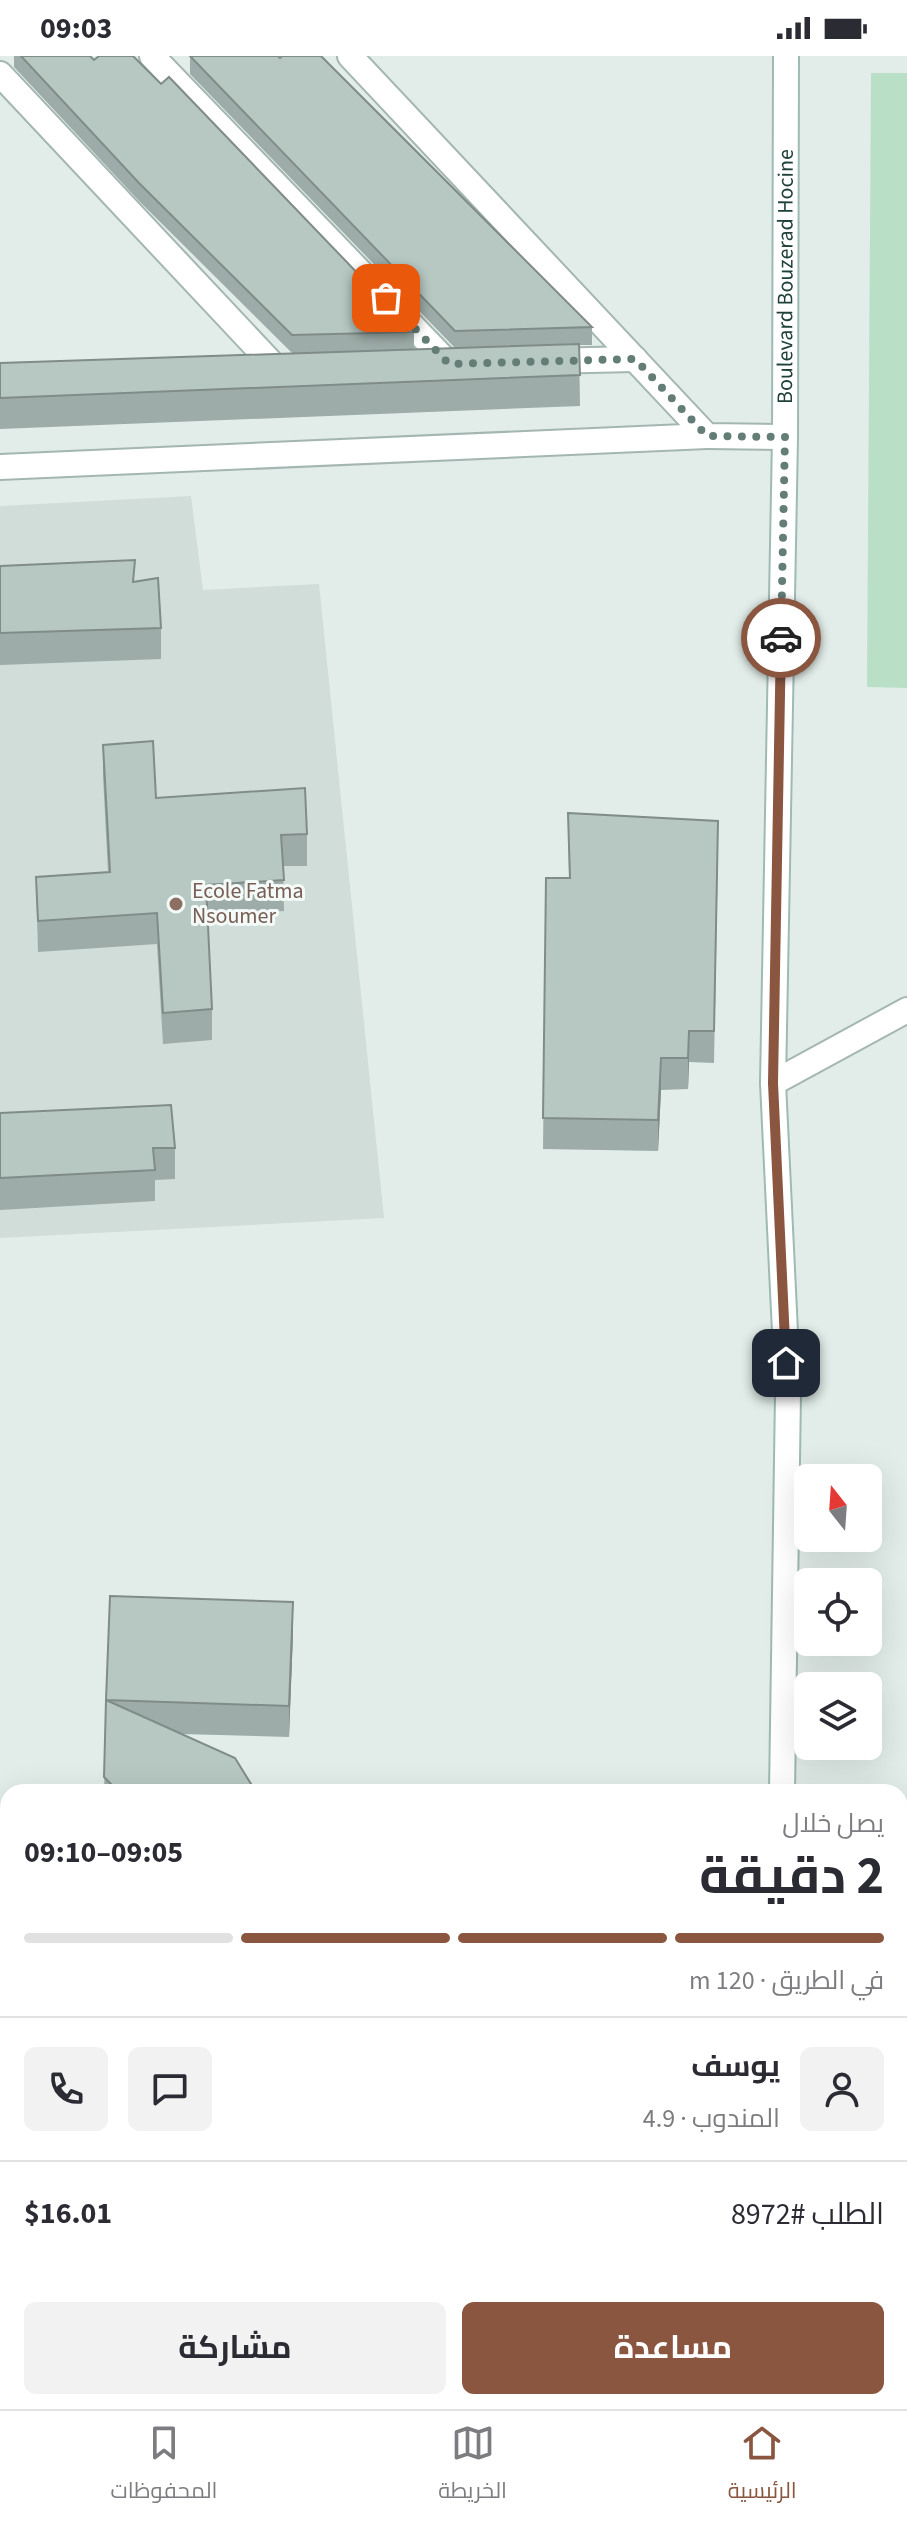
<!DOCTYPE html>
<html lang="ar">
<head>
<meta charset="utf-8">
<style>
	:root { --surface:#fff; --page:#f2f2f3; --text:#2b2b33; --muted:#7c7c81; --line:#e1e1e2; --accent:#8a5640 }
	body { margin:0; font-family:"Source Sans 3",Cairo,sans-serif; background:var(--page); color:var(--text); direction:rtl; height:100vh; display:flex; flex-direction:column; font-size:30px; white-space:nowrap }
	* { box-sizing:border-box; margin:0 }
	p { font-size:26px; color:var(--muted) }
	.icon { flex:none; width:44px; height:44px; fill:none; stroke:currentColor; stroke-width:2; stroke-linecap:round; stroke-linejoin:round }
	.map { position:relative; flex:1; overflow:hidden; direction:ltr }
	.drawer { position:absolute; left:0px; top:1728px; width:908px; height:626px; display:flex; flex-direction:column; background:var(--surface); border-radius:24px 24px 0 0; box-shadow:0 8px 32px #0002; direction:rtl }
	.drawer>* { flex:none }
	.needle { width:52px; rotate:343deg }
	.tools { position:absolute; left:794px; top:1408px; display:grid; gap:16px }
	.tools a { display:grid; place-items:center; width:88px; height:88px; border-radius:12px; background:var(--surface); box-shadow:0 8px 32px #0002; font-size:40px }
	.pin { position:absolute; display:grid; place-items:center; width:68px; height:68px; color:#fff; margin:-34px; border-radius:16px; box-shadow:0 4px 12px #0006 }
	.courier { position:absolute; display:grid; place-items:center; width:80px; height:80px; margin:-40px; border:6px solid #8a5640; border-radius:50%; background:#fff; color:#222; box-shadow:0 2px 10px #0007 }
	.headline em { font-style:normal; font-weight:700 }
	.headline div { display:flex; flex-direction:column-reverse }
	.headline { display:flex; align-items:center; justify-content:space-between; height:136px; padding:0 24px }
	h1 { font-size:52px; font-weight:700; line-height:60px }
	.bar { display:grid; grid-template-columns:repeat(4,1fr); gap:12px 8px; align-content:center; height:96px; padding:0 24px }
	.bar i { height:10px; border-radius:6px; background:var(--line) }
	.bar .selected { background:var(--accent) }
	.bar p { grid-column:span 4 }
	.line { display:flex; align-items:center; gap:20px; padding:0 24px; border-top:2px solid var(--line) }
	.line div { flex:1 }
	.round { display:grid; place-items:center; flex:none; width:84px; height:84px; border-radius:12px; background:var(--page) }
	.primary-button { display:flex; gap:16px; margin-top:auto; padding:16px 24px }
	.primary-button a { flex:1; height:92px; border-radius:12px; background:var(--accent); color:#fff; font-size:32px; font-weight:700; line-height:92px; text-align:center }
	.primary-button a+a { background:var(--page); color:var(--text) }
	.status { display:flex; justify-content:space-between; align-items:center; height:56px; padding:0 40px; background:var(--surface); direction:ltr }
	.status svg { height:22px; fill:currentColor }
	.tabs { display:flex; justify-content:space-around; align-items:center; height:112px; border-top:2px solid var(--line); background:var(--surface); font-size:22px; color:var(--muted) }
	.tabs a { display:grid; justify-items:center; gap:4px }
	.tabs .selected { color:var(--accent) }
	.map>svg:first-child { display:block }
</style>
</head>
<body>
<div class="status"><b>09:03</b><svg viewBox="0 0 49 12"><path d="M0 12V9h3v3zM5 12V6h3v6zM10 12V3h3v9zM15 12V0h3v12zM26 1h20v11H26zM47 4h2v5h-2z"/></svg></div>
<div class="map">
<svg width="907" height="2353" viewBox="0 0 907 2353">
	<rect width="100%" height="100%" fill="#e2ede9"/>
	<!-- built -->
	<path fill="#d0ddd9" d="M191,440L203,534L319,528L384,1162L0,1182V450Z"/>
	<!-- green -->
	<path fill="#b9e0c7" d="M871,17H907V632L867,631Z"/>
	<g fill="none" stroke-linecap="round" stroke-linejoin="round">
		<defs>
			<g id="street">
				<path d="M152,0L449,308"/>
				<path d="M350,0L707,380L785,381"/>
				<path d="M0,18L277,313"/>
				<path d="M546,305L635,303"/>
				<path d="M0,411L707,380"/>
				<path d="M773,1027L907,954"/>
				<path d="M900,2281L907,2274"/>
				<path d="M288,2346L290,2353"/>
				<path d="M889,2346L890,2353"/>
				<path d="M556,2353L561,2346"/>
			</g>
			<g id="secondary">
				<path id="s1" d="M782,1736L788,1338L773,1027L785,381L786,0"/>
				<path d="M900,1760L907,1759"/>
				<path d="M900,1895L907,1894"/>
				<path d="M0,1902L8,1901"/>
				<path d="M0,2084L8,2083"/>
			</g>
		</defs>
		<!-- street casing -->
		<use href="#street" stroke="#a4b6b1" stroke-width="28"/>
		<!-- secondary casing -->
		<use href="#secondary" stroke="#9fbab3" stroke-width="28"/>
		<!-- street -->
		<use href="#street" stroke="#fff" stroke-width="24"/>
		<!-- secondary -->
		<use href="#secondary" stroke="#fff" stroke-width="24"/>
	</g>
	<!-- wall -->
	<g fill="#9daca8">
		<path d="M14,0H90L414,276V294L455,292L190,18V0L592,271V289H579L580,350L0,373V307L292,297L139,145L14,11Z"/>
		<path d="M0,510L135,525L161,572V603L0,609Z"/>
		<path d="M103,689L156,742L307,778V810H283L284,855L208,861L212,953V984L163,988L157,888L38,896L36,821L108,816L103,720Z"/>
		<path d="M568,757L718,796L714,1007L689,1006L688,1033L661,1034L658,1095L543,1093L546,822H569Z"/>
		<path d="M0,1057L175,1092V1123L155,1124V1145L0,1154Z"/>
		<path d="M110,1540L293,1577L289,1681L181,1678L256,1736H104Z"/>
		<path d="M0,2150H8V2323L0,2257Z"/>
		<path d="M11,2346H135L136,2353H12Z"/>
		<path d="M361,2346H536L469,2353H361Z"/>
	</g>
	<!-- shaded-wall -->
	<g fill="#808c88">
		<path d="M689,975V1006L688,1033V1002Z"/>
		<path d="M661,1002V1034L658,1095V1064Z"/>
		<path d="M293,1546V1577L289,1681V1650Z"/>
		<path d="M907,2034V2067L900,2068V2036Z"/>
	</g>
	<!-- building -->
	<g fill="#b7c8c3" stroke="#808c88" stroke-width="2">
		<path d="M21,0H90L94,4L99,0H133L161,28L169,21L414,276L292,279L139,127Z"/>
		<path d="M190,0H278L280,2L282,0H321L592,271L455,275Z"/>
		<path d="M579,288L580,319L0,342V307Z"/>
		<path d="M135,504L133,526L158,522L161,572L0,577V510Z"/>
		<path d="M153,685L156,742L305,732L307,778L281,779L284,824L206,829L212,953L163,957L157,857L38,865L36,821L110,816L103,689Z"/>
		<path d="M568,757L718,765L714,975H689L688,1002H661L658,1064L543,1062L546,822H570Z"/>
		<path d="M171,1049L175,1092H153L155,1114L0,1122V1057Z"/>
		<path d="M110,1540L293,1546L289,1650L106,1644Z"/>
		<path d="M106,1644L235,1702L256,1736H119L104,1721Z"/>
		<path d="M907,1921V2034L900,2036V1928L902,1927L901,1922Z"/>
		<path d="M0,2150H8V2284L0,2218Z"/>
		<path d="M16,2346H135L136,2353H16Z"/>
		<rect x="633" y="2346" width="241" height="7"/>
	</g>
	<g fill="none" stroke-linecap="round" stroke-linejoin="round">
		<!-- done -->
		<path stroke="#647d77" stroke-width="8" stroke-dasharray="0 14.4" d="M386,242L449,308L635,303L707,380L785,381L781,582"/>
		<!-- route -->
		<path stroke="#8a5640" stroke-width="10" d="M781,582L773,1027L786,1307"/>
	</g>
	<!-- markers -->
	<circle fill="#8d6e63" stroke="#f3faf7" stroke-width="3" cx="176" cy="848" r="8"/>
	<g text-anchor="middle" dominant-baseline="central" stroke-width="6" stroke-linejoin="round" paint-order="stroke">
		<!-- street labels -->
		<g font-size="22" fill="#20403a" stroke="#f3faf7">
			<text stroke="none"><textPath href="#s1" startOffset="1516">Boulevard Bouzerad Hocine</textPath></text>
		</g>
		<!-- education labels -->
		<g font-size="22" fill="#785e54" stroke="#f3faf7" text-anchor="start">
			<text x="192" y="835">Ecole Fatma<tspan x="192" dy="25">Nsoumer</tspan></text>
		</g>
	</g>
</svg>
<div class="tools">
<a><svg class="needle" viewBox="-14 -14 28 28"><path d="M0-13l5 13h-10z" fill="#e53935"/><path d="M0 13l5-13h-10z" fill="#7c7c81"/></svg></a>
<a><svg class="icon" aria-label="locate" viewBox="0 0 24 24"><circle cx="12" cy="12" r="6"/><path d="M12 2v4M12 18v4M2 12h4M18 12h4"/></svg></a>
<a><svg class="icon" aria-label="layers" viewBox="0 0 24 24"><path d="M12 4l9 5-9 5-9-5zM3 14l9 5 9-5"/></svg></a>
</div>
<div class="pin" style="left:386px;top:242px;background:#ea580c"><svg class="icon" aria-label="bag" viewBox="0 0 24 24"><path d="M5 8h14l-1 12H6zM9 8a3 3 0 0 1 6 0"/></svg></div>
<div class="pin" style="left:786px;top:1307px;background:#1f2937"><svg class="icon" aria-label="home" viewBox="0 0 24 24"><path d="M3 11l9-7 9 7M6 9v11h12V9"/></svg></div>
<div class="courier" style="left:781px;top:582px"><svg class="icon" aria-label="car" viewBox="0 0 24 24"><path d="M5 17H2v-5l4-1 3-4h7l3 4 3 1v5h-3M9 17h6M6 11h13"/><circle cx="7" cy="17" r="2"/><circle cx="17" cy="17" r="2"/></svg></div>
<section class="drawer">
<div class="headline"><div><h1>2 دقيقة</h1><p>يصل خلال</p></div><em>09:05–09:10</em></div>
<div class="bar"><i class="selected"></i><i class="selected"></i><i class="selected"></i><i></i><p>في الطريق · 120 m</p></div>
<div class="line" style="height:144px"><a class="round"><svg class="icon" aria-label="person" viewBox="0 0 24 24"><circle cx="12" cy="8" r="4"/><path d="M4 21q1-7 8-7t8 7"/></svg></a><div><b>يوسف</b><p>المندوب · 4.9</p></div><a class="round"><svg class="icon" aria-label="chat" viewBox="0 0 24 24"><path d="M4 5h16v11H9l-5 4z"/></svg></a><a class="round"><svg class="icon" aria-label="phone" viewBox="0 0 24 24"><path d="M5 4h4l2 5-3 2q2 4 5 5l2-3 5 2v4C11 20 4 13 5 4z"/></svg></a></div>
<div class="line" style="height:104px"><div>الطلب #8972</div><b>$16.01</b></div>
<div class="primary-button"><a>مساعدة</a><a>مشاركة</a></div>
</section>
</div>
<nav class="tabs">
<a class="selected"><svg class="icon" aria-label="home" viewBox="0 0 24 24"><path d="M3 11l9-7 9 7M6 9v11h12V9"/></svg>الرئيسية</a>
<a><svg class="icon" aria-label="map" viewBox="0 0 24 24"><path d="M3 6l6-2 6 2 6-2v14l-6 2-6-2-6 2zM9 4v14M15 6v14"/></svg>الخريطة</a>
<a><svg class="icon" aria-label="saved" viewBox="0 0 24 24"><path d="M7 4h10v16l-5-4-5 4z"/></svg>المحفوظات</a>
</nav>
</body>
</html>
